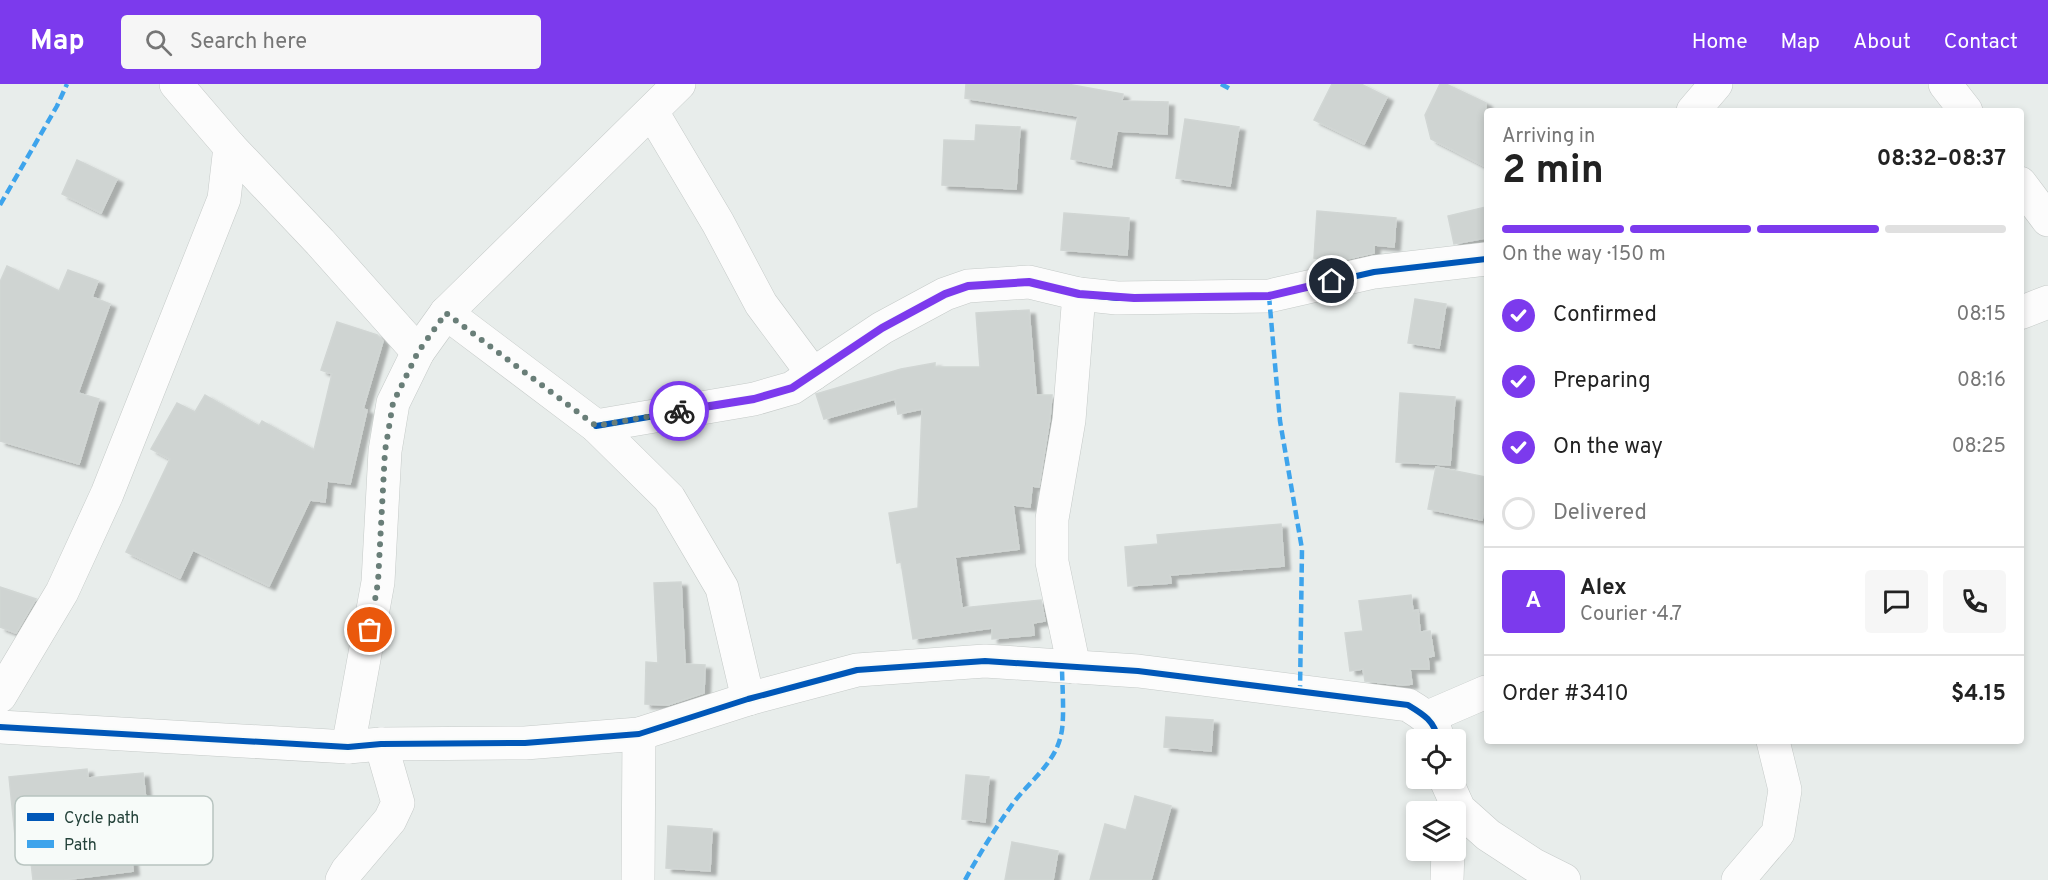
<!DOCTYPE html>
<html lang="en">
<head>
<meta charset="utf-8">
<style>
	:root { --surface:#fff; --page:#f6f6f6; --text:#222; --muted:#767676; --line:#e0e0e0; --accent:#7c3aed }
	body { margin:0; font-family:Overpass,sans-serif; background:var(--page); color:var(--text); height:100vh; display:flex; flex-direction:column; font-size:22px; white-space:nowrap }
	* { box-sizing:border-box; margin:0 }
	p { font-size:20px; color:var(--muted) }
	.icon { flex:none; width:33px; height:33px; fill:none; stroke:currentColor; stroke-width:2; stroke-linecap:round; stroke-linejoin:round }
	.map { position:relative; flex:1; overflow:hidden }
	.sheet { position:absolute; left:1484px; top:24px; width:540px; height:636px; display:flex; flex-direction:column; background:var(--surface); border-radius:6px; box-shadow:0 3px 9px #0003 }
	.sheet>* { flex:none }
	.buttons { position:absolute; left:1406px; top:645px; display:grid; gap:12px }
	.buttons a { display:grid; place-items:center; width:60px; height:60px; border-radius:6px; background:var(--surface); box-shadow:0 3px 9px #0003; font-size:30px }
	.pin { position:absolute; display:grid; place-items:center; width:51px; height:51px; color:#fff; margin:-26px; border:3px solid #fff; border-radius:50%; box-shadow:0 2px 6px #0007 }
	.courier { position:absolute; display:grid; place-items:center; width:60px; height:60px; margin:-30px; border:4px solid #7c3aed; border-radius:50%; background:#fff; color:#222; box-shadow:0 2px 8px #0007 }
	.summary em { font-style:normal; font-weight:700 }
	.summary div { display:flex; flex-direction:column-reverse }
	.summary { display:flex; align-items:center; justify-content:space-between; height:102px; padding:0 18px }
	h1 { font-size:39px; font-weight:700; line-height:45px }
	.bar { display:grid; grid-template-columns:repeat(4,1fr); gap:9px 6px; align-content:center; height:72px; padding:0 18px }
	.bar i { height:8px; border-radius:4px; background:var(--line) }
	.bar .active { background:var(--accent) }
	.bar p { grid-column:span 4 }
	.line { display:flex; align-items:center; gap:15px; padding:0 18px; border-top:2px solid var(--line) }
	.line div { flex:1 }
	.round { display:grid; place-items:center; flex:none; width:63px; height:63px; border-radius:6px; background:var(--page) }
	ol { padding:0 18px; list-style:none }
	li { display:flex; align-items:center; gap:18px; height:66px }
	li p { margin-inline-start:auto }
	li .icon { padding:6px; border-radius:50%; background:var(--accent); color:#fff; stroke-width:4 }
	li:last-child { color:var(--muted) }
	li i { width:33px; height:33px; border:3px solid var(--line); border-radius:50% }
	header { display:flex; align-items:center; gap:36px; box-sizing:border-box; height:84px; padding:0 30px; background:var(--accent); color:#fff }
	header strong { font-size:28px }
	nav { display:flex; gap:33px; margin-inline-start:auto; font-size:21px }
	.search { width:420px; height:54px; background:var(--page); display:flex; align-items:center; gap:15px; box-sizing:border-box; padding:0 21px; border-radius:6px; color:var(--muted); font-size:22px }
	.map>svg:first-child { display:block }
</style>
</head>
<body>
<header>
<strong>Map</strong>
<div class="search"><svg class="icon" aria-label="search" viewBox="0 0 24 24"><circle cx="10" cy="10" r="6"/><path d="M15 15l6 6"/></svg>Search here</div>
<nav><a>Home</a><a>Map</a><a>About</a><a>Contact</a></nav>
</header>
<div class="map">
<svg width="2048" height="796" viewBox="0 0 2048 796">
	<defs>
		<filter id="shadow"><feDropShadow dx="6" dy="4" stdDeviation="1.5" flood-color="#0004"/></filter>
	</defs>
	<rect width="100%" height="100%" fill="#e8edeb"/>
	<!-- building -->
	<g fill="#cfd4d2" stroke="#d1d6d4" stroke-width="1.5" filter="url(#shadow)">
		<path d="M966,0H1067L1123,10L1122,17L1168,18L1167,50L1117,47L1111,83L1071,75L1078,32L965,14Z"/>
		<path d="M1332,0H1361L1387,13L1364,60L1314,36Z"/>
		<path d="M1440,0H1446L1486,19V83L1431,55L1425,31Z"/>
		<path d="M1185,35L1239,43L1230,102L1176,94Z"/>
		<path d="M976,41L1020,43L1016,105L942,101L944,56L975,57Z"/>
		<path d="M77,76L117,95L101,129L62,110Z"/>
		<path d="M1486,123V154L1454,160L1448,132Z"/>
		<path d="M1317,127L1396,134L1394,163L1374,161V169L1343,176L1314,174Z"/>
		<path d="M1064,129L1129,134L1127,171L1061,166Z"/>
		<path d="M7,182L59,207L68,186L98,197L92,213L110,220L78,309L99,315L79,380L0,357V198Z"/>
		<path d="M1415,215L1446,220L1439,264L1408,259Z"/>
		<path d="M1029,226L1036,311H1052L1050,334L1039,403L1032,402L1030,423L1013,421L1019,465L955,473L962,524L1041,516L1045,537L1033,539L1034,551L992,555V544L913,555L901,478L897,479L889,429L918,424L922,325L898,330L895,315L824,335L816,310L901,285L935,279V283H980L976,229Z"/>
		<path d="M337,238L377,251L383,257L363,325L367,326L350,400L327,397L325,418L310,416L269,502L193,466L180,494L126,468L170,375L151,365L177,319L195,328L205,311L259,342L262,337L314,366L332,290L321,286Z"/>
		<path d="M1400,309L1455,313L1450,381L1396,378Z"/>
		<path d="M1436,383L1486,393V414L1482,436L1428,425Z"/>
		<path d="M1281,440L1284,482L1170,491L1171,499L1128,502L1125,463L1158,460L1157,451Z"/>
		<path d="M681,498L685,580L705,581L704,609L668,621L645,620L646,578L658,579L654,499Z"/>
		<path d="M0,503L36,515L16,549L0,543Z"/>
		<path d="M1411,511L1413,527L1418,526L1420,548L1430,547L1434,572L1428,573L1429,585H1410L1412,600L1403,601L1365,597L1363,585L1350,587L1345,549L1363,547L1359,517Z"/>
		<path d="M1166,633L1213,636L1211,667L1164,663Z"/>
		<path d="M87,685L88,694L143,689L149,744L129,748L133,787L63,796H33L29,761L16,762L9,693Z"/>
		<path d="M966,691L989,693L985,738L962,735Z"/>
		<path d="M1135,712L1171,722L1151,796H1090L1105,740L1126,746Z"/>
		<path d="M668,742L712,745L710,787L666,784Z"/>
		<path d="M1012,758L1058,767L1053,796H1005Z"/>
	</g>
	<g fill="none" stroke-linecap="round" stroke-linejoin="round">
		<defs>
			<g id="minor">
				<path d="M176,0L230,63L320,158L418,268"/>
				<path d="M1945,0L1966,27"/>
				<path d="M1693,27L1716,0"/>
				<path d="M652,28L718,139L761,220L813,290"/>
				<path d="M2020,99L2048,136"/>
				<path d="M446,229L596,342L669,414L722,504L748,615"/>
				<path d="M2020,229L2048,218"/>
				<path d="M596,342L754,315L792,304L882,244L945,210L968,202L1029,198L1079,210L1117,214L1269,212L1374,188L1486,175"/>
				<path d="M1074,583L1052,478V435L1069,336L1079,210"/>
				<path d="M0,612L62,508L107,410L224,115L230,63"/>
				<path d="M1428,633L1486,608"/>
				<path d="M0,643L348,663L381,660L525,659L639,650L748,615L857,586L985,577L1138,587L1408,621C1423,630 1435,637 1438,656"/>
				<path d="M348,663L378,498L385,367L393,319L418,268L446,229L679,0"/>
				<path d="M1445,694L1459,725L1488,751L1534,781L1564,796"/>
				<path d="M342,796L347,787L390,736L398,719L381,660"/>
				<path d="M638,796L639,650"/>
				<path d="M1447,796L1448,766"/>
				<path d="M1738,796L1778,749L1785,706L1773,657"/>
			</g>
		</defs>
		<!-- minor casing -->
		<use href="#minor" stroke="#c5cac8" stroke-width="34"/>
		<!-- minor -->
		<use href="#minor" stroke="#fcfcfc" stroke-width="33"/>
		<!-- quiet -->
		<g stroke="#3ea4ec" stroke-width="4.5" stroke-dasharray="9 4.5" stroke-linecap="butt">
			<path d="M1221,0L1232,6"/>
			<path d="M0,121L57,22L67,0"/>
			<path d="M1269,212L1280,337L1302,465L1300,607"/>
			<path d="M965,796C980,769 996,743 1014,718C1031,696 1055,679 1061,651C1065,635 1062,600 1062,582"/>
		</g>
		<defs>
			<g id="cycleway">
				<path d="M596,342L754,315L792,304L882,244L945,210L968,202L1029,198L1079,210L1117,214L1269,212L1374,188L1486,175"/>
				<path d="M0,643L348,663L381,660L525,659L639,650L748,615L857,586L985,577L1138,587L1408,621C1423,630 1435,637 1438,656"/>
			</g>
		</defs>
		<!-- cycleway casing -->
		<use href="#cycleway" stroke="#f7fbf9" stroke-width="10"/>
		<!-- cycleway -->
		<use href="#cycleway" stroke="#0057b8" stroke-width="6"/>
	</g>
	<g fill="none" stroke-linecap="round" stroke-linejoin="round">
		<!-- done -->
		<path stroke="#697e78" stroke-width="6" stroke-dasharray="0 10.8" d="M370,546L378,498L385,367L393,319L418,268L446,229L596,342L679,327"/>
		<!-- route -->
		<path stroke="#7c3aed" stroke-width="8" d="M679,327L754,315L792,304L882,244L945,210L968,202L1029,198L1079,210L1134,214L1269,212L1332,197"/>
	</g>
	<!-- legend -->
	<rect x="15" y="712" width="198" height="69" rx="9" fill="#f7fbf9" stroke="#b8c4c0" stroke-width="1.5"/>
	<rect x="27" y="729" width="27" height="8" fill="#0057b8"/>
	<rect x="27" y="756" width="27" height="8" fill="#3ea4ec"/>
	<g font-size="16" fill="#24423a">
		<text x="64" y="739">Cycle path</text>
		<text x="64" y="766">Path</text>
	</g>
</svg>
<div class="buttons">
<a><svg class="icon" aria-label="locate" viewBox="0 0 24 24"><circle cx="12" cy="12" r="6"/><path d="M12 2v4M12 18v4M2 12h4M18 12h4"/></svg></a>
<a><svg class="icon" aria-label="layers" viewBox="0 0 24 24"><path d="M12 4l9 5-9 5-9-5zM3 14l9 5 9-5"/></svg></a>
</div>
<div class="pin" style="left:370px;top:546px;background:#ea580c"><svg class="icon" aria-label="bag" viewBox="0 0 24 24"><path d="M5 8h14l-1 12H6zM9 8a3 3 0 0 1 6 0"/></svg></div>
<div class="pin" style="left:1332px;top:197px;background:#1f2937"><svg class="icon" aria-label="home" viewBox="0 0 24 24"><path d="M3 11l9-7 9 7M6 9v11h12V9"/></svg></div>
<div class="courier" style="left:679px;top:327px"><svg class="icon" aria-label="bike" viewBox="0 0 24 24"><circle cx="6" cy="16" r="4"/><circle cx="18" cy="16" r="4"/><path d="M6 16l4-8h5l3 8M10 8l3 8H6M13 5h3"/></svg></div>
<section class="sheet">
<div class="summary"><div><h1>2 min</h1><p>Arriving in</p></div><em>08:32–08:37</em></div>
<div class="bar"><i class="active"></i><i class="active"></i><i class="active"></i><i></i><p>On the way · 150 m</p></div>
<ol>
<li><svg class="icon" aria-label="check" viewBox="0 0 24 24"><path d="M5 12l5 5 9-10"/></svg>Confirmed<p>08:15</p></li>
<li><svg class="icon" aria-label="check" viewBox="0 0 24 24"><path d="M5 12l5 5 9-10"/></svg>Preparing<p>08:16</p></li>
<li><svg class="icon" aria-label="check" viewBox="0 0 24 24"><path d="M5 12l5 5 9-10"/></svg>On the way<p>08:25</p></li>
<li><i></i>Delivered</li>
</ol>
<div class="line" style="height:108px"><b class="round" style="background:var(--accent);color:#fff">A</b><div><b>Alex</b><p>Courier · 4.7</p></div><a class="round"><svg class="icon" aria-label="chat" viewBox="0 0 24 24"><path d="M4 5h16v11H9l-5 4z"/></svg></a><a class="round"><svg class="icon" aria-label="phone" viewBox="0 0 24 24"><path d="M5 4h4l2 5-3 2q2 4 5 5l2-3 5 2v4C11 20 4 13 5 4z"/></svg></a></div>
<div class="line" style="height:78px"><div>Order #3410</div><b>$4.15</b></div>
</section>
</div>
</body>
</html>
